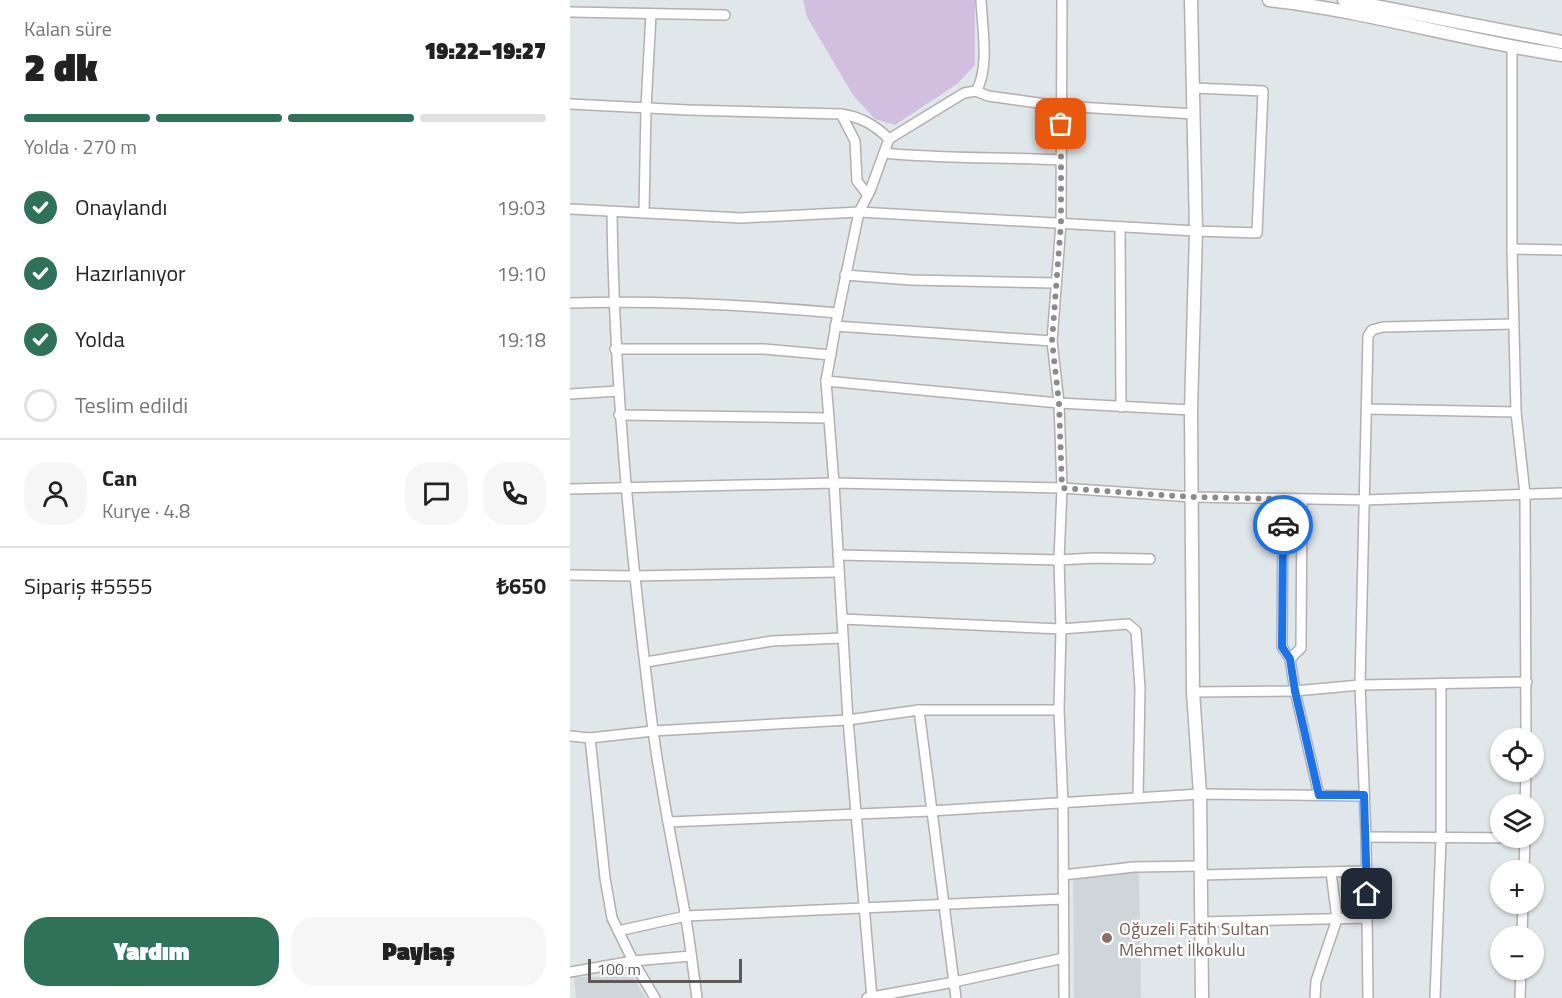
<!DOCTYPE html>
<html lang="tr">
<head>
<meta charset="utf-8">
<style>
	:root { --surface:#fff; --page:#f6f6f6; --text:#222; --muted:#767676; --line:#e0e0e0; --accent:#2f725a }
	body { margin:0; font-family:"Titillium Web",sans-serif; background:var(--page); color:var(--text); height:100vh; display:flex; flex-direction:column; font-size:22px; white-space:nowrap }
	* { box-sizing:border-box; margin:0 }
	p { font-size:20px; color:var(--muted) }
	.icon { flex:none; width:33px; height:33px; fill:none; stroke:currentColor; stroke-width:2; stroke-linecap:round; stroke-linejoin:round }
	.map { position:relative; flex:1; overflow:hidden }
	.side { display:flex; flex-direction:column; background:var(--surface); width:570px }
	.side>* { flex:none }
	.buttons { position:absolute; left:920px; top:728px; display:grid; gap:12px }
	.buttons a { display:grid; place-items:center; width:54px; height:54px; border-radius:50%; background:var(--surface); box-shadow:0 2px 4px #0004; font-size:30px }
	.scale { position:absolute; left:18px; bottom:15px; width:154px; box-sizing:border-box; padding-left:6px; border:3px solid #5f5a59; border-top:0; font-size:16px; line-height:21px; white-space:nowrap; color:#5f5a59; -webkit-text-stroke:4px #fff; paint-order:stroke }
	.pin { position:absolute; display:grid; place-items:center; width:51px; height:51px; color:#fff; margin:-26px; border-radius:12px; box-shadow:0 3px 9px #0006 }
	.courier { position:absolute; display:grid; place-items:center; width:60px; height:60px; margin:-30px; border:4px solid #1a73e8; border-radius:50%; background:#fff; color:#222; box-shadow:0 2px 8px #0007 }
	.head em { font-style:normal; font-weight:800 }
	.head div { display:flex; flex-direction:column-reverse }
	.head { display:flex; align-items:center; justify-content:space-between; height:102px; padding:0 24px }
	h1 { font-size:39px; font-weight:800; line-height:45px }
	.bar { display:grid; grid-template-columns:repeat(4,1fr); gap:9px 6px; align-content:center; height:72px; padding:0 24px }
	.bar i { height:8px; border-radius:4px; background:var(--line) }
	.bar .active { background:var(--accent) }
	.bar p { grid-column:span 4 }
	.line { display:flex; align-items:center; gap:15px; padding:0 24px; border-top:2px solid var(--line) }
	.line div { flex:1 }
	.round { display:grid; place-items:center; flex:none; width:63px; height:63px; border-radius:24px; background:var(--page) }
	ol { padding:0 24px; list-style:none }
	li { display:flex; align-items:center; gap:18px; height:66px }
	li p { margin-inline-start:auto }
	li .icon { padding:6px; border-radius:50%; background:var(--accent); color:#fff; stroke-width:4 }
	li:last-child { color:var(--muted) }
	li i { width:33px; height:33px; border:3px solid var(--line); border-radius:50% }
	.primary-button { display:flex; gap:12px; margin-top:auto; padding:12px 24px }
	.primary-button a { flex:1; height:69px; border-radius:24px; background:var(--accent); color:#fff; font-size:24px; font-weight:800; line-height:69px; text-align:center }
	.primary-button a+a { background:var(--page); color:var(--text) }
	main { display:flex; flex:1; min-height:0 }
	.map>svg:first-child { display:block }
</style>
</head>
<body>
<main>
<section class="side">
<div class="head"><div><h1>2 dk</h1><p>Kalan süre</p></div><em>19:22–19:27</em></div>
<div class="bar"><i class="active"></i><i class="active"></i><i class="active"></i><i></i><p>Yolda · 270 m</p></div>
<ol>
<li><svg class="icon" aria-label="check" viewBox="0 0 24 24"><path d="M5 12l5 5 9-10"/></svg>Onaylandı<p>19:03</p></li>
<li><svg class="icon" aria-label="check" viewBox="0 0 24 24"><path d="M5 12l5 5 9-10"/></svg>Hazırlanıyor<p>19:10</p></li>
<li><svg class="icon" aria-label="check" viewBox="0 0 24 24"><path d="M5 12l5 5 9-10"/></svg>Yolda<p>19:18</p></li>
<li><i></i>Teslim edildi</li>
</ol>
<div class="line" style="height:108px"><a class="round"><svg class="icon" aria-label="person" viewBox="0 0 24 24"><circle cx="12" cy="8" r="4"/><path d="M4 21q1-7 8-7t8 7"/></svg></a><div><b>Can</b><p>Kurye · 4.8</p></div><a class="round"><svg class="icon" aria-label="chat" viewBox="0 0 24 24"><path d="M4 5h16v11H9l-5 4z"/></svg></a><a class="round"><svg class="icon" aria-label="phone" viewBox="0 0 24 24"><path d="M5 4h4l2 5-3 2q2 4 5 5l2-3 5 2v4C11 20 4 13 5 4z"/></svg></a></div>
<div class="line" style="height:78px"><div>Sipariş #5555</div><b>₺650</b></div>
<div class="primary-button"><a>Yardım</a><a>Paylaş</a></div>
</section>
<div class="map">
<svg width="992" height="998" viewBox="0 0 992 998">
	<rect width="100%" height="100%" fill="#e0e7ea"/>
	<!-- education -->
	<g fill="#cfd6da">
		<path d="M569,870L571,998H504L503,878Z"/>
		<path d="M4,977H63L76,998H6Z"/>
	</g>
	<!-- green -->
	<path fill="#d2bfdf" d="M233,0H405V65L387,84L325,125L305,119L283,95L237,17Z"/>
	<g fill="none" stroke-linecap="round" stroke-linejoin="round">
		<defs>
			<g id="minor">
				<path d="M492,0L491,223L482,341L489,403L492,488L489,560L491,629L489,710L493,804L494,998"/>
				<path d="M0,12L155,15"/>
				<path d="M942,46V249L946,412L955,494L956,738"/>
				<path d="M406,91L418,96L491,106L624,114"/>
				<path d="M0,104L118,110L271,114C291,117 305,125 319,139L300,191L289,212L268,313L256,381L264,483L278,720L302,998"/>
				<path d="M271,114L285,141L287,181L298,195"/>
				<path d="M319,139L394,93L406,91C420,69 412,26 411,0"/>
				<path d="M314,153C373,159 432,157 491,160"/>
				<path d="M0,209L171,218L289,212L626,231L687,233L693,91L624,88"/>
				<path d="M42,212C44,386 61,558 83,730C91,791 104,852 115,913C120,941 123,970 127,998"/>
				<path d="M74,213L76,108L81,14"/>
				<path d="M550,227L551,407"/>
				<path d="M942,249L992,250"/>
				<path d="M275,275L341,280L486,283"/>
				<path d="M0,303C90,300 178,305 268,313"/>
				<path d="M265,326L482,341"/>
				<path d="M45,349H194L261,355"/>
				<path d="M256,381L489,403L621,410"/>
				<path d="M0,394L48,391"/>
				<path d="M797,409L946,412"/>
				<path d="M49,415L259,418"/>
				<path d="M0,489L264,483L492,488L622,497L795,500L992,493"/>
				<path d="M713,499L712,647L720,659"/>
				<path d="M732,499L731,648L720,659L725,691L749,795"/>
				<path d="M268,555L489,560L524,558L580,559"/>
				<path d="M0,575L63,576L269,572"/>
				<path d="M272,619L491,629L558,624L566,631L570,688L568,798"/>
				<path d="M76,662L202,641L273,638"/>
				<path d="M623,692L725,691L790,685L957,682"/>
				<path d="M349,710L386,998"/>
				<path d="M0,736L20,738L83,731L278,720L349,710H489"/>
				<path d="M20,738L35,878L42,918L63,961L85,998"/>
				<path d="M955,804L956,771"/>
				<path d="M98,822L361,811L630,794L794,796"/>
				<path d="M796,837L955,838"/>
				<path d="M954,870L955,837"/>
				<path d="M493,875L564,867L631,866"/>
				<path d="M631,875L796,871"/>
				<path d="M632,922L797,918"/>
				<path d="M48,931L116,916L493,899"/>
				<path d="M952,936L953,903"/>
				<path d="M0,972L63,961L121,956"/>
				<path d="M297,998L384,982L494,958"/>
				<path d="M745,998L746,981L767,919L761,872"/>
				<path d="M798,998L796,837L790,685L798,336L802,330L813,327L944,324"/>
				<path d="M865,998L871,838V683"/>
				<path d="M950,998L951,969"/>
			</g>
			<g id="tertiary">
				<path d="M621,0L626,231L621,410L623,692L630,794L632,998"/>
				<path d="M699,0C798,11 894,41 992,55"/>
				<path d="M774,0L992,42"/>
			</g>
		</defs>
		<!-- minor casing -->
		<use href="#minor" stroke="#b4afae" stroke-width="12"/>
		<!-- tertiary casing -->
		<use href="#tertiary" stroke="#b4afae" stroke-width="15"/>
		<!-- minor -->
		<use href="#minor" stroke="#fff" stroke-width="9"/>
		<!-- tertiary -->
		<use href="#tertiary" stroke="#fff" stroke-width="12"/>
	</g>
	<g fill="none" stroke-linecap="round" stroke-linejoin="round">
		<!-- done -->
		<path stroke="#8c8b8c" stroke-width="6" stroke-dasharray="0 10.8" d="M491,124V223L482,341L489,403L492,488L622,497L713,499V525"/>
		<!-- route -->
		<path stroke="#1a73e8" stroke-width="8" d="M713,525L712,647L720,659L725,691L749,795H794L797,894"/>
	</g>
	<!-- markers -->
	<circle fill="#8d6e63" stroke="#fff" stroke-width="2" cx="537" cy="938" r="6"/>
	<g text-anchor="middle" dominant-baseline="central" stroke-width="4.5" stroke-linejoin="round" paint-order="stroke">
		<!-- education labels -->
		<g font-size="18" fill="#785e54" stroke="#fff" text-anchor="start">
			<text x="549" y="928">Oğuzeli Fatih Sultan<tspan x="549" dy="21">Mehmet İlkokulu</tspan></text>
		</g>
	</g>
</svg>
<div class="buttons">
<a><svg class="icon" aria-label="locate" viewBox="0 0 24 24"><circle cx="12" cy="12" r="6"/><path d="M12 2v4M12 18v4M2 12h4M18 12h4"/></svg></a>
<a><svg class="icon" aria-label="layers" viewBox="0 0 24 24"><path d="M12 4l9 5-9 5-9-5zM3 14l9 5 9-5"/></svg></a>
<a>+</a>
<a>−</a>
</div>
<div class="scale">100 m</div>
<div class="pin" style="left:491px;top:124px;background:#ea580c"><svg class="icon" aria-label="bag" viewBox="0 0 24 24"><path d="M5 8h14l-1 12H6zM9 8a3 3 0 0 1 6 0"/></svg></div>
<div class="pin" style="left:797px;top:894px;background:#1f2937"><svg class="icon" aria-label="home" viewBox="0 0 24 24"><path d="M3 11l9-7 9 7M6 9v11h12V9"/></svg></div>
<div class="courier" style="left:713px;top:525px"><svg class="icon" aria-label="car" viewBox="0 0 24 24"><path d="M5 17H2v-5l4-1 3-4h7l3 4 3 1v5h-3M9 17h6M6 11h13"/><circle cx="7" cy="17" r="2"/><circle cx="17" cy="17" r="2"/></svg></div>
</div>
</main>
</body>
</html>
